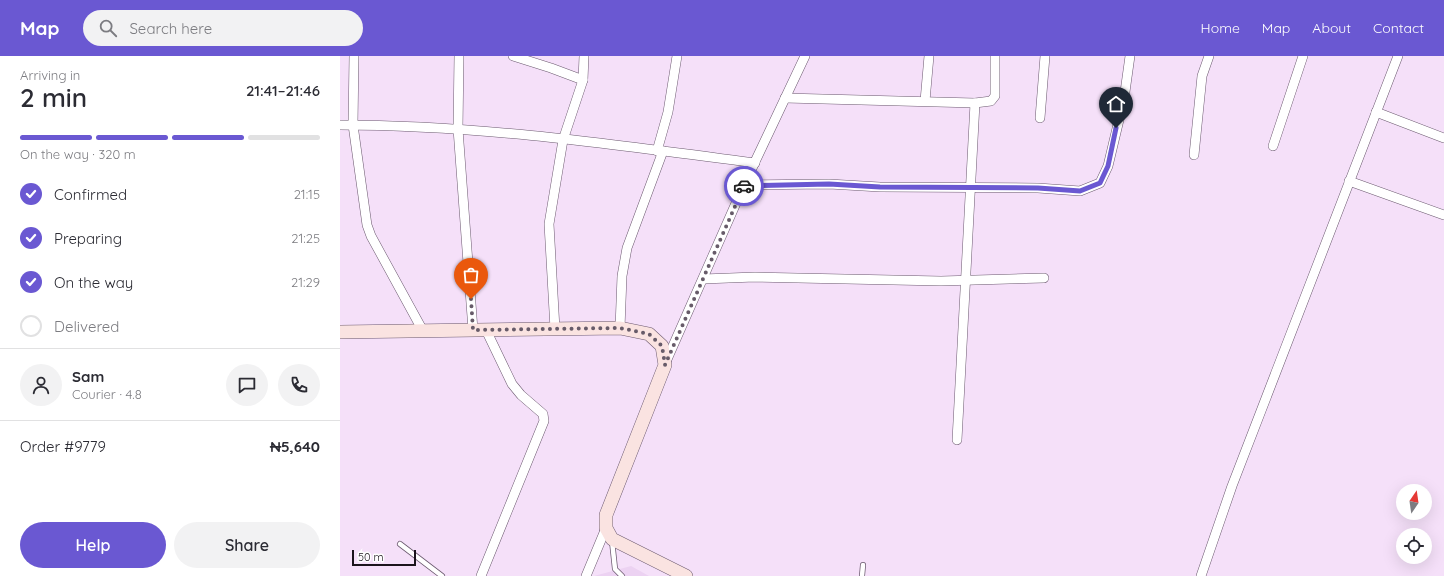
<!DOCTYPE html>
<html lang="en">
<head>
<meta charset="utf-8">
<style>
	:root { --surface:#fff; --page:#f2f2f3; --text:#2b2b33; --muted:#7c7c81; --line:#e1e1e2; --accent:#6a58d2 }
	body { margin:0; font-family:Quicksand,sans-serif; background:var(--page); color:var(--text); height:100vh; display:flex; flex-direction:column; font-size:15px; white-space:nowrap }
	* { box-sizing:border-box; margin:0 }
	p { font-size:13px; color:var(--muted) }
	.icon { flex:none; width:22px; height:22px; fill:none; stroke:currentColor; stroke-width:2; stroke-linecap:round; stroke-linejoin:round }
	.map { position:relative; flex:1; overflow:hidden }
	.details { display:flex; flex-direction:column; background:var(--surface); width:340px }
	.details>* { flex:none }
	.needle { width:26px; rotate:13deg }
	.controls { position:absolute; left:1056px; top:428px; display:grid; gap:8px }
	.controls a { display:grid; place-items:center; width:36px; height:36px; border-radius:50%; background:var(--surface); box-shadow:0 4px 16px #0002; font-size:20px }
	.scale { position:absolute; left:12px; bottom:10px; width:64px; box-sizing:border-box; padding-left:4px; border:2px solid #1b141c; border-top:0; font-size:11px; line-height:14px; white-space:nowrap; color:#1b141c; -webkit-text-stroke:3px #fff; paint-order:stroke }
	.pin { position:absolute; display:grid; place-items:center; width:34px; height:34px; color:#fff; margin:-41px -17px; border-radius:50% 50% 50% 0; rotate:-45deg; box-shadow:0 0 4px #0007 }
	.pin .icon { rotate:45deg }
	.courier { position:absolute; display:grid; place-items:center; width:40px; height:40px; margin:-20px; border:3px solid #6a58d2; border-radius:50%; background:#fff; color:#222; box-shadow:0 1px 5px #0007 }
	.head em { font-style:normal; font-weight:600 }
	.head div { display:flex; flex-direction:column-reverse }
	.head { display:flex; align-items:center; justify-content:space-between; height:68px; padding:0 20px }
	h1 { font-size:26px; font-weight:600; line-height:30px }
	.bar { display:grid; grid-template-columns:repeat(4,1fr); gap:6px 4px; align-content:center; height:48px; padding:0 20px }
	.bar i { height:5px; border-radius:3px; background:var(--line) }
	.bar .current { background:var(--accent) }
	.bar p { grid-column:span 4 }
	.line { display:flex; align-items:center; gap:10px; padding:0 20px; border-top:1px solid var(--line) }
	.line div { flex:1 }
	.round { display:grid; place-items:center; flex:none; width:42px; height:42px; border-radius:21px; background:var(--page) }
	ol { padding:0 20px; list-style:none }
	li { display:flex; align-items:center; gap:12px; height:44px }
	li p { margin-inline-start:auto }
	li .icon { padding:4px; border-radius:50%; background:var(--accent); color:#fff; stroke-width:4 }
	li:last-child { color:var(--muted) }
	li i { width:22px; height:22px; border:2px solid var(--line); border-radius:50% }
	.action { display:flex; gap:8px; margin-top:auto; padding:8px 20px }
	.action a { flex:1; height:46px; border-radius:24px; background:var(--accent); color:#fff; font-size:16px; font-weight:600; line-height:46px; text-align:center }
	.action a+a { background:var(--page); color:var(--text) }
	header { display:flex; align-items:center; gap:24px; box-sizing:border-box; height:56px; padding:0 20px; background:var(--accent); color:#fff }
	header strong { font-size:19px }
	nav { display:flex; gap:22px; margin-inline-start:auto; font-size:14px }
	.search { width:280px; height:36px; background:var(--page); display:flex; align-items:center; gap:10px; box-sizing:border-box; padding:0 14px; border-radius:22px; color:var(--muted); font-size:15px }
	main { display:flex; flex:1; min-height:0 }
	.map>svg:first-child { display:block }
</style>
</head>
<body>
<header>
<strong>Map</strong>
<div class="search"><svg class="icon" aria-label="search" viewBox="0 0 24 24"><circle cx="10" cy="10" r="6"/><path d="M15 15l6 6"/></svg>Search here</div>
<nav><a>Home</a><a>Map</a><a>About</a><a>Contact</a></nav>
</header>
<main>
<section class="details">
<div class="head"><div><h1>2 min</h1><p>Arriving in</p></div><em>21:41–21:46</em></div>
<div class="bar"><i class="current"></i><i class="current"></i><i class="current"></i><i></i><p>On the way · 320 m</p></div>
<ol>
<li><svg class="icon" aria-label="check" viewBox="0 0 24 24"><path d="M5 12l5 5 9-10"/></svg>Confirmed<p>21:15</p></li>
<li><svg class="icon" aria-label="check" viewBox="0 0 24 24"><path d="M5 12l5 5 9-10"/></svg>Preparing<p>21:25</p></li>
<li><svg class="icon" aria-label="check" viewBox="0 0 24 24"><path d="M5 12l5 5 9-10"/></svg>On the way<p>21:29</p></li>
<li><i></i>Delivered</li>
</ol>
<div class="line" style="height:72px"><a class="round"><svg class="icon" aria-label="person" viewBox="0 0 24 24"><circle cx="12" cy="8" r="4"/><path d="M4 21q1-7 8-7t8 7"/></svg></a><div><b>Sam</b><p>Courier · 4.8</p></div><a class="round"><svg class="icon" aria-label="chat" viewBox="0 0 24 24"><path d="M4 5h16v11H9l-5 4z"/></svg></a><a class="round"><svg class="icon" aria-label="phone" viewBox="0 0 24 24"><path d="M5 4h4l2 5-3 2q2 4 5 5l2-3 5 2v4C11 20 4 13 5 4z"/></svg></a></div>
<div class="line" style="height:52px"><div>Order #9779</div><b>₦5,640</b></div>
<div class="action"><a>Help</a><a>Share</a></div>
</section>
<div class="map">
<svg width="1104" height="520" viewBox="0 0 1104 520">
	<rect width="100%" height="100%" fill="#f5e0f9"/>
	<!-- built -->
	<path fill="#ecd2f2" d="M291,510L309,520H254Z"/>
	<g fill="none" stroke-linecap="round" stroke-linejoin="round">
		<defs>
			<g id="lane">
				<path d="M272,485L275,513L282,520"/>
				<path d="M60,488L102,520"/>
				<path d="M522,520L523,509"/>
			</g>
			<g id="street">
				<path d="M14,0L13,69L27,169L31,180L83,275"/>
				<path d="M119,0L118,73L133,274"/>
				<path d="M173,0L211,12L243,24"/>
				<path d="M445,42L635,47L651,45L655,40V0"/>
				<path d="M585,45L589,0"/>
				<path d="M1036,56L1104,82"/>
				<path d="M700,62L705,0"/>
				<path d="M0,69C139,69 278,89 415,107"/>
				<path d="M933,90L963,0"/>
				<path d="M317,95L328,56L337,0"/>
				<path d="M854,99L862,20L869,0"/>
				<path d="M1009,125L1104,159"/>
				<path d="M404,129L489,128L540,131L698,132L740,135L760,127L768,110L784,43L790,0"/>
				<path d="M363,223L415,221L601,225L704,222"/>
				<path d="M280,272L282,220L287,192L323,95"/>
				<path d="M215,273L209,168L223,84L243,24L244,0"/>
				<path d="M325,308L404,129L465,0"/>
				<path d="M617,384L635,47"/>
				<path d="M141,520L204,365L203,358L181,339L172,328L146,274"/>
				<path d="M246,520L266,472"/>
				<path d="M861,520L892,430L1058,0"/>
			</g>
			<path id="secondary" d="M0,276L280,272L309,278L322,290L325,309L266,459V472L272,483L346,520"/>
		</defs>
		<!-- lane casing -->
		<use href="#lane" stroke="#6c5a70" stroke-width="6"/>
		<!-- street casing -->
		<use href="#street" stroke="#6c5a70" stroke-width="10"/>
		<!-- secondary casing -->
		<use href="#secondary" stroke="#6c5a70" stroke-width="14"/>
		<!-- lane -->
		<use href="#lane" stroke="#fff" stroke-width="4.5"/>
		<!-- street -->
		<use href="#street" stroke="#fff" stroke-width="9"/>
		<!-- secondary -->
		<use href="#secondary" stroke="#fae3e1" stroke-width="13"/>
	</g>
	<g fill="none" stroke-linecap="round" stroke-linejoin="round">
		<!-- done -->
		<path stroke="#675b69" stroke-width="4" stroke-dasharray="0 7.2" d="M131,243L133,274L280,272L309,278L322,290L325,309L404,130"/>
		<!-- route -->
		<path stroke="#6a58d2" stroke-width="5" d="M404,130L489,128L540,131L698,132L740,135L760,127L768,110L776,72"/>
	</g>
</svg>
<div class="controls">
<a><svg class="needle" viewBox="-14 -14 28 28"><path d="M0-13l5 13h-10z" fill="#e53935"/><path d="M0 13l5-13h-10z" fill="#7c7c81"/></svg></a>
<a><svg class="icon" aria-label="locate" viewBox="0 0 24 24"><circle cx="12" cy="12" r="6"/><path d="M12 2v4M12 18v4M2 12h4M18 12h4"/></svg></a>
</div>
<div class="scale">50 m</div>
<div class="pin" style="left:131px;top:243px;background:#ea580c"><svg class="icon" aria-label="bag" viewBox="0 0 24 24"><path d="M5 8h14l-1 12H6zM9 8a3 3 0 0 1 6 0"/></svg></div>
<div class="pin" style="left:776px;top:72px;background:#1f2937"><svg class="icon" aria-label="home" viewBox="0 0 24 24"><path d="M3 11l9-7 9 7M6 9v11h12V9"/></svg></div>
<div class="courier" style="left:404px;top:130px"><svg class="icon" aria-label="car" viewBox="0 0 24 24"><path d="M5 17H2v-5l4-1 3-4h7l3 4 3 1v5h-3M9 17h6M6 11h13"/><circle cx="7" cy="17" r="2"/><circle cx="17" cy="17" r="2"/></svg></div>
</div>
</main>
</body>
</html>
